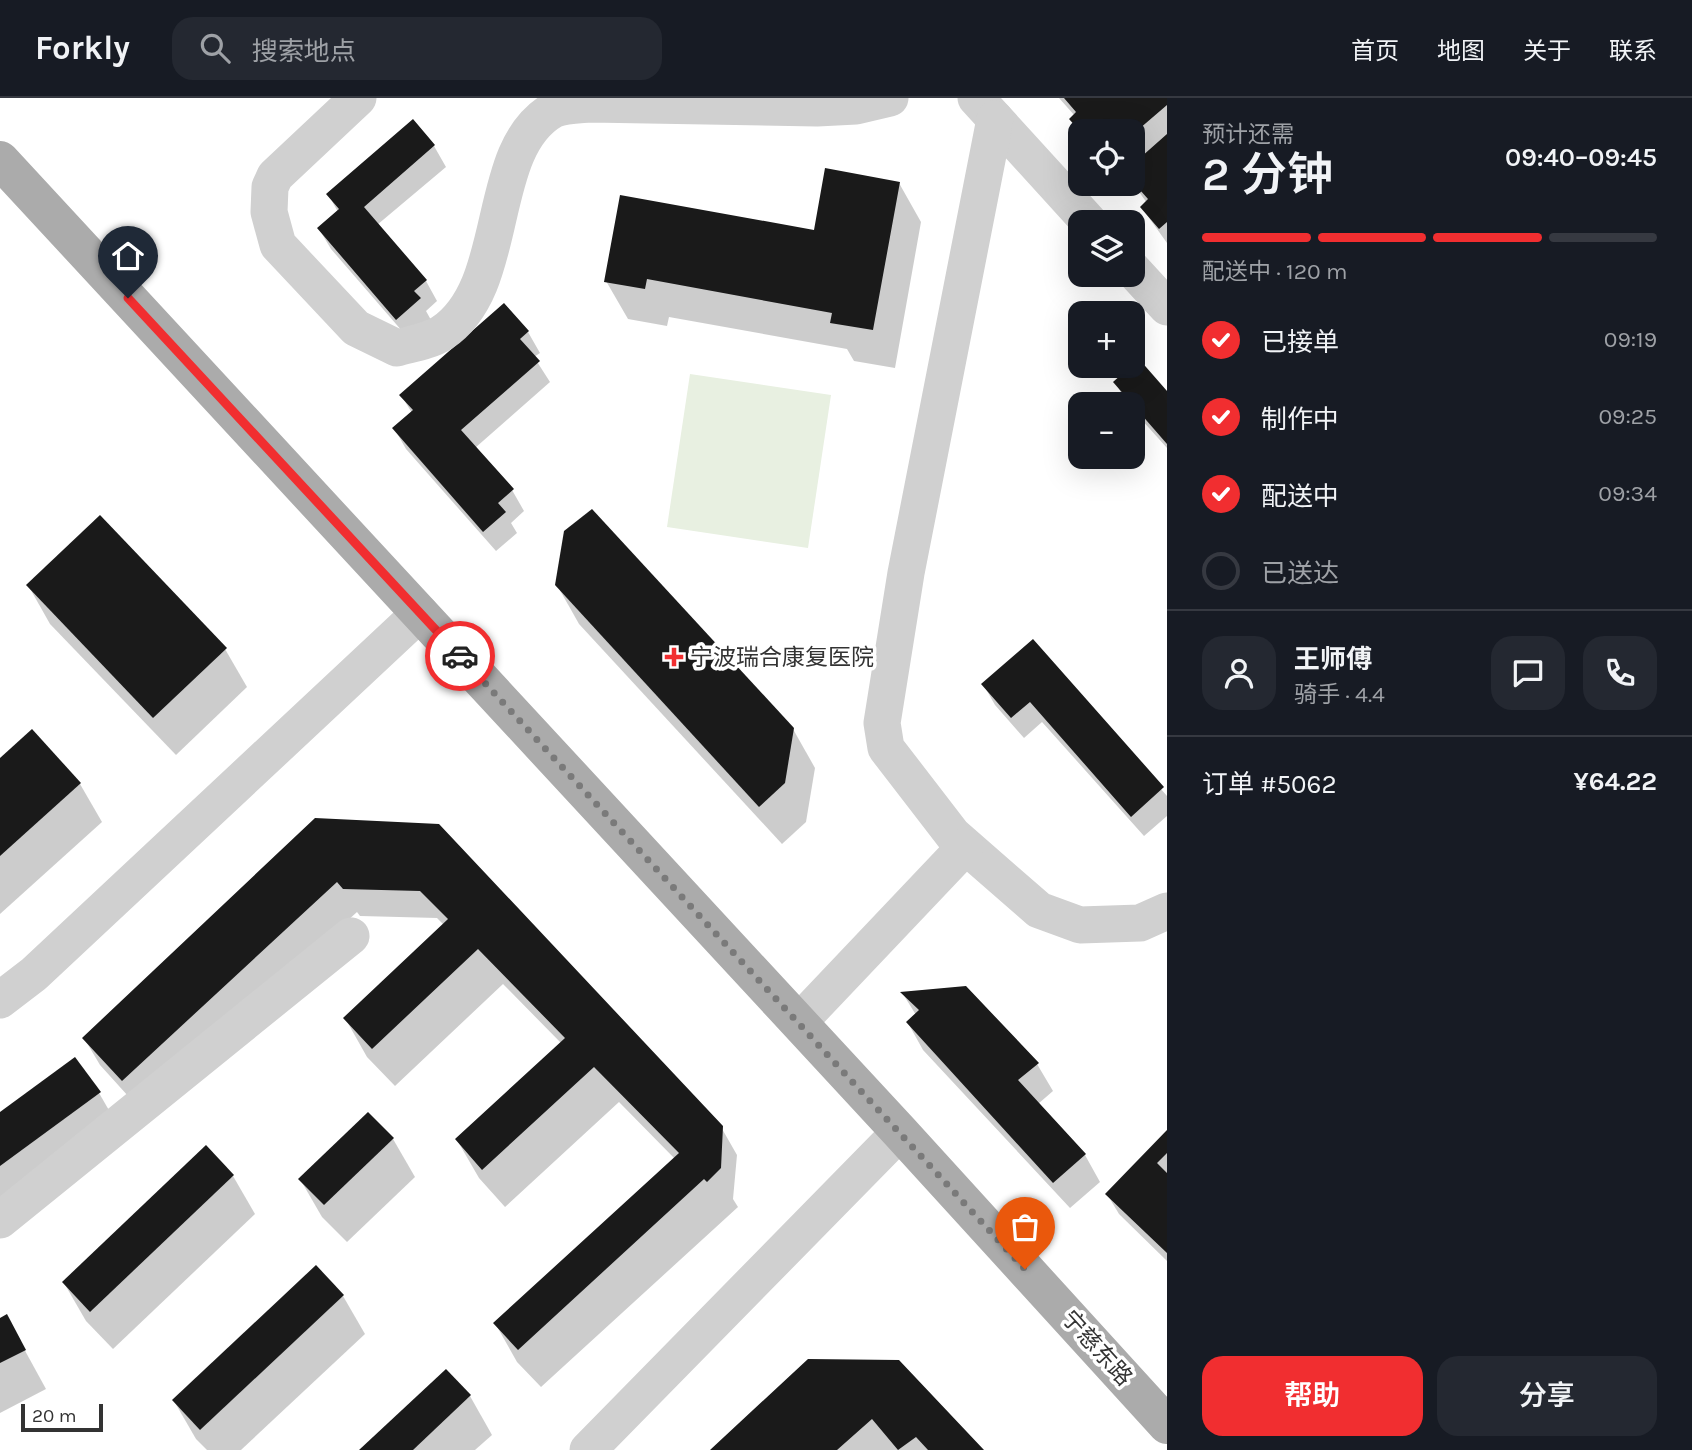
<!DOCTYPE html>
<html lang="zh">
<head>
<meta charset="utf-8">
<style>
	:root { --surface:#171b24; --page:#242831; --text:#f1f3f6; --muted:#9ea1a6; --line:#363941; --accent:#f12e30 }
	body { margin:0; font-family:Karla,"Noto Sans SC",sans-serif; background:var(--page); color:var(--text); height:100vh; display:flex; flex-direction:column; font-size:26px; white-space:nowrap }
	* { box-sizing:border-box; margin:0 }
	p { font-size:23px; color:var(--muted) }
	.icon { flex:none; width:38px; height:38px; fill:none; stroke:currentColor; stroke-width:2; stroke-linecap:round; stroke-linejoin:round }
	.map { position:relative; flex:1; overflow:hidden }
	.drawer { display:flex; flex-direction:column; background:var(--surface); width:525px }
	.drawer>* { flex:none }
	.fabs { position:absolute; left:1068px; top:21px; display:grid; gap:14px }
	.fabs a { display:grid; place-items:center; width:77px; height:77px; border-radius:14px; background:var(--surface); box-shadow:0 7px 28px #0002; font-size:35px }
	.scale { position:absolute; left:21px; bottom:18px; width:82px; box-sizing:border-box; padding-left:7px; border:4px solid #333; border-top:0; font-size:19px; line-height:24px; white-space:nowrap; color:#333; -webkit-text-stroke:5px #fff; paint-order:stroke }
	.pin { position:absolute; display:grid; place-items:center; width:60px; height:60px; color:#fff; margin:-72px -30px; border-radius:50% 50% 50% 0; rotate:-45deg; box-shadow:0 0 7px #0007 }
	.pin .icon { rotate:45deg }
	.courier { position:absolute; display:grid; place-items:center; width:70px; height:70px; margin:-35px; border:5px solid #f12e30; border-radius:50%; background:#fff; color:#222; box-shadow:0 2px 9px #0007 }
	.headline em { font-style:normal; font-weight:600 }
	.headline div { display:flex; flex-direction:column-reverse }
	.headline { display:flex; align-items:center; justify-content:space-between; height:119px; padding:0 35px }
	h1 { font-size:46px; font-weight:600; line-height:52px }
	.bar { display:grid; grid-template-columns:repeat(4,1fr); gap:10px 7px; align-content:center; height:84px; padding:0 35px }
	.bar i { height:9px; border-radius:5px; background:var(--line) }
	.bar .active { background:var(--accent) }
	.bar p { grid-column:span 4 }
	.line { display:flex; align-items:center; gap:18px; padding:0 35px; border-top:2px solid var(--line) }
	.line div { flex:1 }
	.round { display:grid; place-items:center; flex:none; width:74px; height:74px; border-radius:21px; background:var(--page) }
	ol { padding:0 35px; list-style:none }
	li { display:flex; align-items:center; gap:21px; height:77px }
	li p { margin-inline-start:auto }
	li .icon { padding:7px; border-radius:50%; background:var(--accent); color:#fff; stroke-width:4 }
	li:last-child { color:var(--muted) }
	li i { width:38px; height:38px; border:4px solid var(--line); border-radius:50% }
	.button { display:flex; gap:14px; margin-top:auto; padding:14px 35px }
	.button a { flex:1; height:80px; border-radius:21px; background:var(--accent); color:#fff; font-size:28px; font-weight:600; line-height:80px; text-align:center }
	.button a+a { background:var(--page); color:var(--text) }
	header { display:flex; align-items:center; gap:42px; box-sizing:border-box; height:98px; padding:0 35px; background:var(--surface); border-bottom:2px solid var(--line) }
	header strong { font-size:33px }
	nav { display:flex; gap:38px; margin-inline-start:auto; font-size:24px }
	.search { width:490px; height:63px; background:var(--page); display:flex; align-items:center; gap:18px; box-sizing:border-box; padding:0 24px; border-radius:21px; color:var(--muted); font-size:26px }
	main { display:flex; flex:1; min-height:0 }
	.map>svg:first-child { display:block }
</style>
</head>
<body>
<header>
<strong>Forkly</strong>
<div class="search"><svg class="icon" aria-label="search" viewBox="0 0 24 24"><circle cx="10" cy="10" r="6"/><path d="M15 15l6 6"/></svg>搜索地点</div>
<nav><a>首页</a><a>地图</a><a>关于</a><a>联系</a></nav>
</header>
<main>
<div class="map">
<svg width="1167" height="1352" viewBox="0 0 1167 1352">
	<rect width="100%" height="100%" fill="#fff"/>
	<!-- green -->
	<path fill="#e8f0e1" d="M690,276L831,297L808,450L667,429Z"/>
	<!-- shadow -->
	<g fill="#0003">
		<path d="M1059,0H1167V145L1142,110L1147,105L1132,84V33L1080,35L1071,21L1075,18Z"/>
		<path d="M413,23L434,48L446,69L377,127L426,183L437,203L426,213L431,222L409,241L331,151L319,131L338,114L328,96Z"/>
		<path d="M899,85L921,124L895,270L854,263L847,251L669,219L667,228L628,221L606,183L815,134Z"/>
		<path d="M528,234L540,255L534,259L550,284L475,350L512,392L524,413L511,425L517,435L496,453L406,351L394,330L412,315L401,297Z"/>
		<path d="M1115,284L1167,295V350L1132,311V306L1127,305Z"/>
		<path d="M28,487L225,551L247,589L176,657L50,526Z"/>
		<path d="M557,487L793,631L815,670L806,724L782,746L579,526Z"/>
		<path d="M1033,544L1167,698V718L1144,738L1042,624L1024,640L995,607L983,586Z"/>
		<path d="M0,662L80,686L102,724L0,816Z"/>
		<path d="M316,722L438,727L721,1029L737,1057L733,1101L738,1109L541,1289L517,1264L495,1225L675,1061L619,1004L505,1109L479,1080L457,1042L562,946L503,886L395,988L367,959L345,920L444,827L437,820L360,818L357,814L182,974L138,1009L100,967L84,940Z"/>
		<path d="M903,896L1037,966L1053,993L1038,1006L1085,1057L1100,1084L1070,1110L923,952L908,925L916,917Z"/>
		<path d="M99,995L121,1033L0,1123V1016Z"/>
		<path d="M1167,1034V1163L1119,1116L1107,1096Z"/>
		<path d="M393,1041L415,1079L347,1144L322,1119L300,1081Z"/>
		<path d="M233,1078L255,1116L113,1251L86,1223L64,1185Z"/>
		<path d="M343,1198L365,1236L241,1352H207L196,1341L174,1303Z"/>
		<path d="M6,1218L46,1291L0,1315V1222Z"/>
		<path d="M809,1263L982,1352H713Z"/>
		<path d="M446,1273L470,1298L492,1337L475,1352H362Z"/>
	</g>
	<!-- building -->
	<g fill="#1a1a1a">
		<path d="M1064,0H1167V7L1132,37V33H1080L1069,21L1076,14Z"/>
		<path d="M413,21L435,47L364,109L427,182L414,193L421,200L396,222L317,130L339,111L326,96Z"/>
		<path d="M1167,36V124L1159,131L1140,109L1148,101L1132,83V67Z"/>
		<path d="M825,70L900,84L873,232L830,225L832,215L647,181L645,191L604,184L620,97L814,132Z"/>
		<path d="M504,205L529,233L520,241L540,263L461,332L514,391L498,405L506,414L483,434L392,330L413,312L399,297Z"/>
		<path d="M1139,261L1167,293V346L1113,284Z"/>
		<path d="M592,411L794,630L785,685L759,709L555,487L564,433Z"/>
		<path d="M100,417L227,550L153,620L26,487Z"/>
		<path d="M1033,541L1164,689L1131,719L1030,604L1011,620L981,586Z"/>
		<path d="M32,631L81,685L0,758V660Z"/>
		<path d="M315,720L439,726L723,1028L721,1070L707,1084L704,1081L518,1252L493,1225L679,1055L594,969L482,1072L455,1041L565,940L478,851L372,951L343,920L448,821L420,793L343,791L337,784L122,983L82,940Z"/>
		<path d="M966,888L1039,965L1018,982L1086,1056L1053,1085L906,924L919,912L900,894Z"/>
		<path d="M75,959L101,994L0,1068V1014Z"/>
		<path d="M368,1014L394,1040L324,1107L298,1081Z"/>
		<path d="M1167,1032V1055L1157,1065L1167,1075V1155L1105,1096Z"/>
		<path d="M206,1047L234,1077L90,1214L62,1184Z"/>
		<path d="M316,1167L344,1197L200,1332L172,1302Z"/>
		<path d="M7,1216L26,1252L0,1265V1220Z"/>
		<path d="M808,1261L899,1262L984,1352H928L916,1339L898,1352L872,1321L837,1352H710Z"/>
		<path d="M446,1271L471,1297L413,1352H359Z"/>
	</g>
	<g fill="none" stroke-linecap="round" stroke-linejoin="round">
		<!-- minor -->
		<g stroke="#d0d0d0" stroke-width="37">
			<path d="M358,0L275,78L270,89L269,114L278,147L356,230L397,250C411,246 430,243 442,235C513,188 483,52 553,12C563,7 579,7 590,6L817,10L856,8L890,0"/>
			<path d="M976,0L1089,124"/>
			<path d="M995,21L906,475L882,625L886,650L953,737L1039,812L1080,827L1140,825L1167,813"/>
			<path d="M1132,171L1167,209"/>
			<path d="M0,902L34,876L420,515"/>
			<path d="M799,924L965,749"/>
			<path d="M0,1122L351,838"/>
			<path d="M588,1352L900,1034"/>
		</g>
		<!-- major -->
		<path stroke="#ababab" stroke-width="38" d="M0,62L900,1034L1167,1327"/>
	</g>
	<g fill="none" stroke-linecap="round" stroke-linejoin="round">
		<!-- done -->
		<path stroke="#7a7a7a" stroke-width="7" stroke-dasharray="0 12.6" d="M460,558L1025,1171"/>
		<!-- route -->
		<path stroke="#f12e30" stroke-width="9" d="M128,200L460,558"/>
	</g>
	<!-- markers -->
	<path fill="#f12e30" stroke="#fff" stroke-width="2.5" d="M670.5 548.5h7v7h7v7h-7v7h-7v-7h-7v-7h7z"/>
	<g text-anchor="middle" dominant-baseline="central" stroke-width="7" stroke-linejoin="round" paint-order="stroke">
		<!-- poi labels -->
		<g font-size="23" fill="#333" stroke="#fff" text-anchor="start">
			<text x="690" y="559">宁波瑞合康复医院</text>
		</g>
		<!-- street labels -->
		<g font-size="23" fill="#333" stroke="#fff">
			<text transform="translate(1097 1250) rotate(48)">宁慈东路</text>
		</g>
	</g>
</svg>
<div class="fabs">
<a><svg class="icon" aria-label="locate" viewBox="0 0 24 24"><circle cx="12" cy="12" r="6"/><path d="M12 2v4M12 18v4M2 12h4M18 12h4"/></svg></a>
<a><svg class="icon" aria-label="layers" viewBox="0 0 24 24"><path d="M12 4l9 5-9 5-9-5zM3 14l9 5 9-5"/></svg></a>
<a>+</a>
<a>−</a>
</div>
<div class="scale">20 m</div>
<div class="pin" style="left:1025px;top:1171px;background:#ea580c"><svg class="icon" aria-label="bag" viewBox="0 0 24 24"><path d="M5 8h14l-1 12H6zM9 8a3 3 0 0 1 6 0"/></svg></div>
<div class="pin" style="left:128px;top:200px;background:#1f2937"><svg class="icon" aria-label="home" viewBox="0 0 24 24"><path d="M3 11l9-7 9 7M6 9v11h12V9"/></svg></div>
<div class="courier" style="left:460px;top:558px"><svg class="icon" aria-label="car" viewBox="0 0 24 24"><path d="M5 17H2v-5l4-1 3-4h7l3 4 3 1v5h-3M9 17h6M6 11h13"/><circle cx="7" cy="17" r="2"/><circle cx="17" cy="17" r="2"/></svg></div>
</div>
<section class="drawer">
<div class="headline"><div><h1>2 分钟</h1><p>预计还需</p></div><em>09:40–09:45</em></div>
<div class="bar"><i class="active"></i><i class="active"></i><i class="active"></i><i></i><p>配送中 · 120 m</p></div>
<ol>
<li><svg class="icon" aria-label="check" viewBox="0 0 24 24"><path d="M5 12l5 5 9-10"/></svg>已接单<p>09:19</p></li>
<li><svg class="icon" aria-label="check" viewBox="0 0 24 24"><path d="M5 12l5 5 9-10"/></svg>制作中<p>09:25</p></li>
<li><svg class="icon" aria-label="check" viewBox="0 0 24 24"><path d="M5 12l5 5 9-10"/></svg>配送中<p>09:34</p></li>
<li><i></i>已送达</li>
</ol>
<div class="line" style="height:126px"><a class="round"><svg class="icon" aria-label="person" viewBox="0 0 24 24"><circle cx="12" cy="8" r="4"/><path d="M4 21q1-7 8-7t8 7"/></svg></a><div><b>王师傅</b><p>骑手 · 4.4</p></div><a class="round"><svg class="icon" aria-label="chat" viewBox="0 0 24 24"><path d="M4 5h16v11H9l-5 4z"/></svg></a><a class="round"><svg class="icon" aria-label="phone" viewBox="0 0 24 24"><path d="M5 4h4l2 5-3 2q2 4 5 5l2-3 5 2v4C11 20 4 13 5 4z"/></svg></a></div>
<div class="line" style="height:91px"><div>订单 #5062</div><b>¥64.22</b></div>
<div class="button"><a>帮助</a><a>分享</a></div>
</section>
</main>
</body>
</html>
